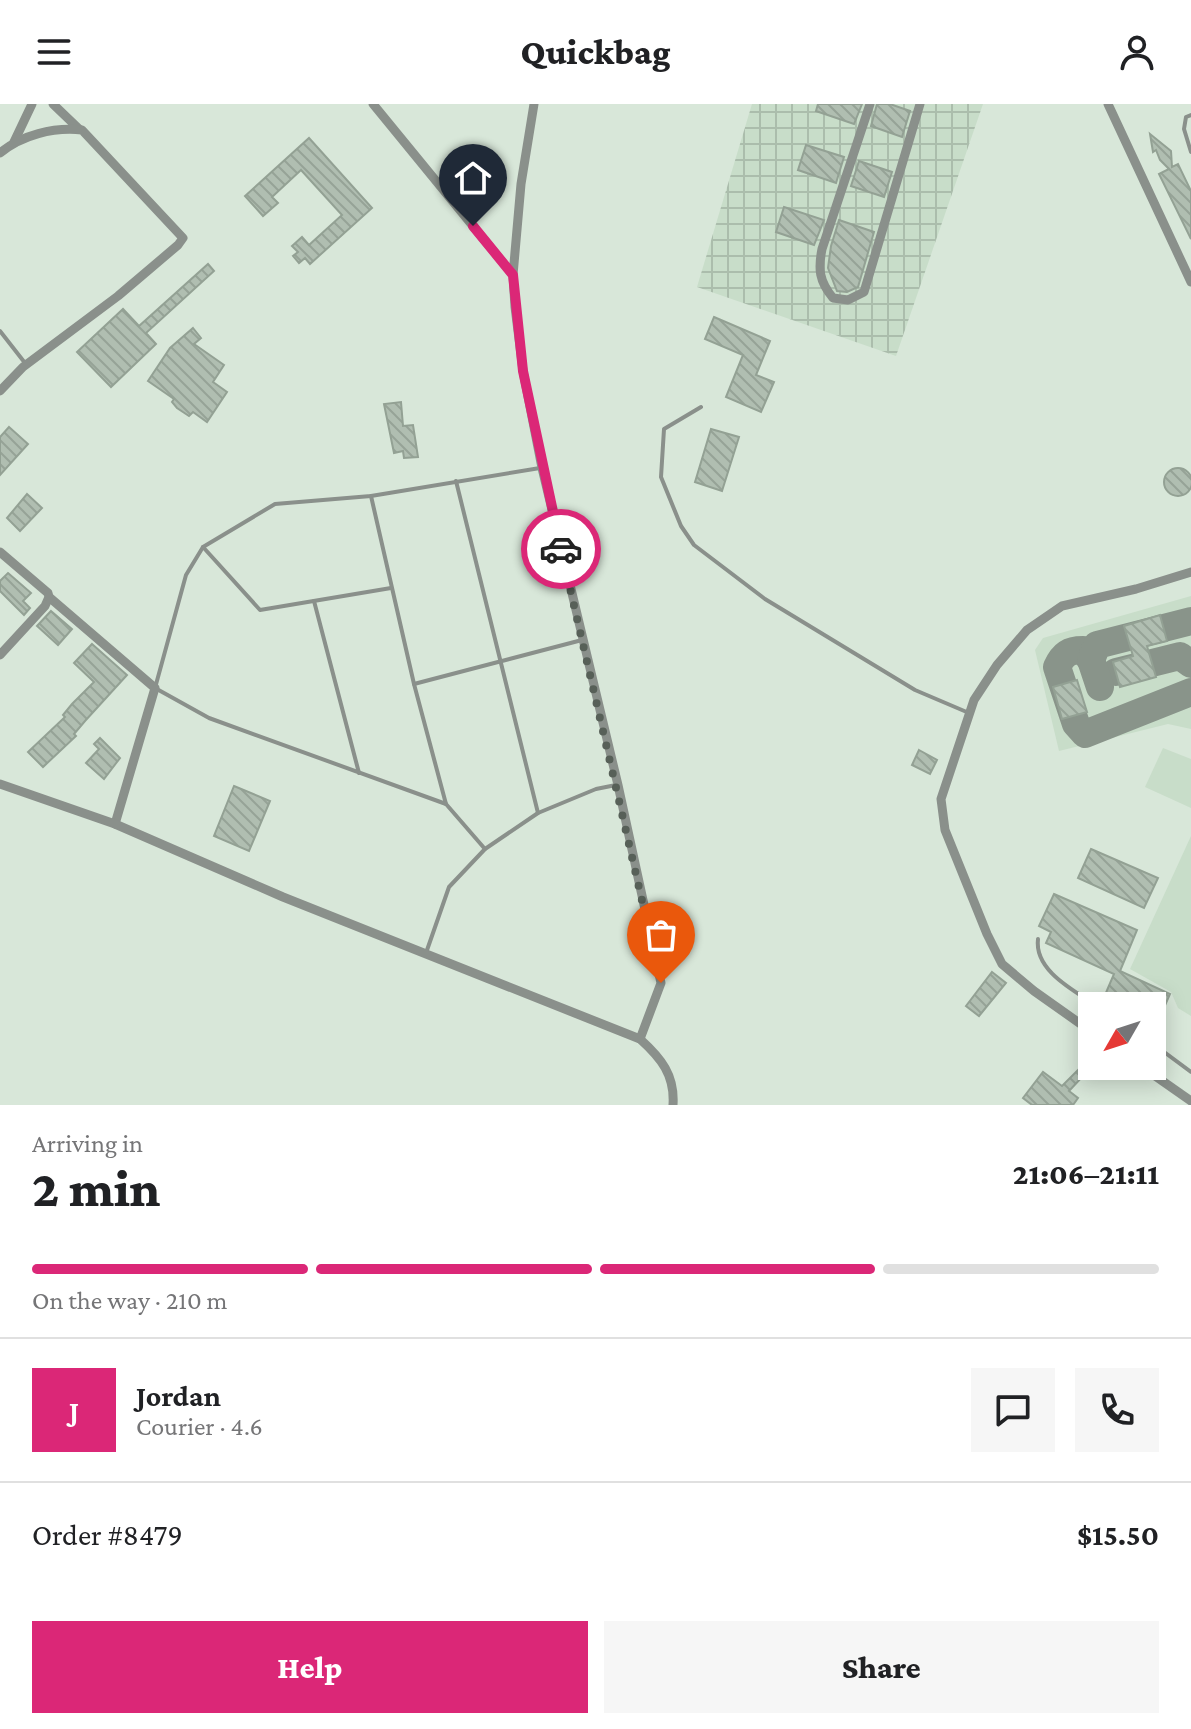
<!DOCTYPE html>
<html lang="en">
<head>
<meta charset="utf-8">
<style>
	:root { --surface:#fff; --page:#f6f6f6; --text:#202124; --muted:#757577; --line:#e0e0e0; --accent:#db2777 }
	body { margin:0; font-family:"Crimson Pro",serif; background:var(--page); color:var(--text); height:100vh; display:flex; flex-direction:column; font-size:30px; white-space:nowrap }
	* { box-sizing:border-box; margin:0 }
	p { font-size:26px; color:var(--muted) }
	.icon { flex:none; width:44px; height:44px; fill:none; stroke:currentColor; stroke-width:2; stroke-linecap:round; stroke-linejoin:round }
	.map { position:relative; height:1001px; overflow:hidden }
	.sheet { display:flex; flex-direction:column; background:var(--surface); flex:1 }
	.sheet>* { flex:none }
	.needle { width:52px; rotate:231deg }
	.buttons { position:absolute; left:1078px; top:888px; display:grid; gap:16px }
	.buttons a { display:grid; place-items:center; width:88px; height:88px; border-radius:0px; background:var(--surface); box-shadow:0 4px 20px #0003; font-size:40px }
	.pin { position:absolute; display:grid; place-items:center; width:68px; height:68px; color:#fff; margin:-82px -34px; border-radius:50% 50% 50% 0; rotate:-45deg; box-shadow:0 0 8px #0007 }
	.pin .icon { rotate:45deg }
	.courier { position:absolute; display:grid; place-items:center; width:80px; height:80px; margin:-40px; border:6px solid #db2777; border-radius:50%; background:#fff; color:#222; box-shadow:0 2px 10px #0007 }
	.summary em { font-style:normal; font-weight:800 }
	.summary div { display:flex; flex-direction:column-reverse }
	.summary { display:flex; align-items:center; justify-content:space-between; height:136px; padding:0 32px }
	h1 { font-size:52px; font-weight:800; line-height:60px }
	.bar { display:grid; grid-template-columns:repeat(4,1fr); gap:12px 8px; align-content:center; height:96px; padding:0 32px }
	.bar i { height:10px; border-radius:6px; background:var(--line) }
	.bar .current { background:var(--accent) }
	.bar p { grid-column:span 4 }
	.line { display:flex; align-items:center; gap:20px; padding:0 32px; border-top:2px solid var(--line) }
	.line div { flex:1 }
	.round { display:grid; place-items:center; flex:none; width:84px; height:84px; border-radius:0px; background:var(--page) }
	.cta { display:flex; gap:16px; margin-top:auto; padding:16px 32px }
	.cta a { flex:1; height:92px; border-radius:0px; background:var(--accent); color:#fff; font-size:32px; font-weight:800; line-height:92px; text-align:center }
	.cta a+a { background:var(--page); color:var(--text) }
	header { display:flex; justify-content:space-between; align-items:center; height:104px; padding:0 32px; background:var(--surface); font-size:36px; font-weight:800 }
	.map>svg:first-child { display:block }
</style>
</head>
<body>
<header><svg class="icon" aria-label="menu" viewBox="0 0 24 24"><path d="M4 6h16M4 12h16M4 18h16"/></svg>Quickbag<svg class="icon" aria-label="person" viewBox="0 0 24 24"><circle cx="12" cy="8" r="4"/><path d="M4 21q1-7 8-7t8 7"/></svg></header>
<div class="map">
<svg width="1191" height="1001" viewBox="0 0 1191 1001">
	<defs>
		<pattern id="industrial-grid" width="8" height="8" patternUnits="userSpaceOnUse" patternTransform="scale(2)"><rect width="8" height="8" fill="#c8ddc9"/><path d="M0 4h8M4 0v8" fill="none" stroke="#abbdac"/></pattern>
		<pattern id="building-back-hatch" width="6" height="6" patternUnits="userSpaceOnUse" patternTransform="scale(2)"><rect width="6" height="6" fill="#b0beb1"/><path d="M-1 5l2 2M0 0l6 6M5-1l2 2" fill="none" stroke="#96a397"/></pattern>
	</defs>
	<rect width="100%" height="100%" fill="#d8e7d9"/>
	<!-- built -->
	<g fill="#c8ddc9">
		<path d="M1191,492V625L1168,620L1059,647L1035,546L1043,534Z"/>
		<path d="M1163,644L1191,655V704L1145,683Z"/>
		<path d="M1191,732V912L1178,904L1171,888L1130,865Z"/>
	</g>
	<!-- industrial -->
	<path fill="url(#industrial-grid)" d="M752,0H983L896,252L697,183Z"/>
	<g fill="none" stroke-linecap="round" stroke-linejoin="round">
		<!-- taxiway -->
		<g stroke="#89948a" stroke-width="28">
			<path d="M1091,556L1083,546C1069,546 1063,550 1057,563L1076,620L1085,630L1191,588"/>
			<path d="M1116,568L1180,552L1191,560"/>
			<path d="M1100,583L1091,556L1097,541L1191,517"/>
		</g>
	</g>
	<!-- building -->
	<g fill="url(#building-back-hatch)" stroke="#93a194" stroke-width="2">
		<path d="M818,0H862L854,20L816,7Z"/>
		<path d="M877,0H890L910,7L902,33L871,22Z"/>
		<path d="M1150,30L1171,47L1172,63L1178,60L1191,87V135L1159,70L1169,65L1160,56L1156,46L1153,48Z"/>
		<path d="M309,34L372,104L310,160L305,154L299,159L293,152L298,148L292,142L302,133L309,141L342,111L301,66L272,93L278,99L263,112L245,92Z"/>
		<path d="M806,41L844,53L836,79L798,66Z"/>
		<path d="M859,57L892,68L884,93L851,82Z"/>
		<path d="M784,103L824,116L814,141L776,128Z"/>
		<path d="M839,116L874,128L858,183L847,188L837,187L828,164L831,142Z"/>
		<path d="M208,160L214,167L146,229L156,240L111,283L77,248L123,205L139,222Z"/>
		<path d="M714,213L770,237L756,271L774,278L761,308L726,293L743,251L705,235Z"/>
		<path d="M193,224L201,234L194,240L224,261L213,278L227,288L207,318L193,308L189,312L177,304L172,298L174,295L148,277L170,244Z"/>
		<path d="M401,298L403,322L413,321L418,353L404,354L403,347L394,349L384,300Z"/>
		<path d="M9,323L28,340L0,371V333Z"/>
		<path d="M711,325L739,333L722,387L695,378Z"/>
		<circle cx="1178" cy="378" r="14"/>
		<path d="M27,390L42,404L20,427L7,414Z"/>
		<path d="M8,469L31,489L23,497L30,504L24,511L0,487V477Z"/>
		<path d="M51,507L72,525L58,541L37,522Z"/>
		<path d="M1160,511L1167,537L1147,542L1156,573L1120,583L1113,558L1133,552L1124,522Z"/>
		<path d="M92,540L127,571L85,617L74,630L76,632L43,663L28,648L65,613L63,611L72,600L94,578L74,559Z"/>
		<path d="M1077,576L1087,608L1062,615L1053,583Z"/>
		<path d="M100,634L120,654L104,675L86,659L99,645L94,640Z"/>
		<path d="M919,646L937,656L930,670L912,661Z"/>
		<path d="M234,682L270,697L249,747L214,732Z"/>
		<path d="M1091,745L1158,774L1144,804L1078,774Z"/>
		<path d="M1054,790L1137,826L1120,867L1170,890L1159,915L1152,912V902H1130L1105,891L1114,870L1046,839L1051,828L1039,822Z"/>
		<path d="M992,868L1006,879L979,912L966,902Z"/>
		<path d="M1079,965L1084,971L1069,987L1078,994L1073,1001H1032L1023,994L1043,968L1062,982Z"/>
	</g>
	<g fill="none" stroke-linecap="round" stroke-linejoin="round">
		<!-- lane -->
		<g stroke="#8a908b" stroke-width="4">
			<path d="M1191,11L1186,13L1184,25L1191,48"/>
			<path d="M0,227L25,259"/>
			<path d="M701,303L664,325L661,373L681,422L694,441L765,495L915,586L969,609"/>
			<path d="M456,377L538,709"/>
			<path d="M371,392L414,580L446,700L485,745"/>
			<path d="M203,443L260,506L391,484"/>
			<path d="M314,497L359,669"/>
			<path d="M414,580L582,536"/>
			<path d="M446,700L209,614L155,584L186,471L203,443L275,400L371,392L540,364"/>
			<path d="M1038,835C1034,867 1075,887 1097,902"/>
			<path d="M426,849L449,783L485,745L538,709L596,685L616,681"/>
			<path d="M1152,939L1191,968"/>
		</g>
		<!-- street -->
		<g stroke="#8a908b" stroke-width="9">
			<path d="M53,0L79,25"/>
			<path d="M373,0L513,171"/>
			<path d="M534,0L521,80L513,171L515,203L523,267L542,364L618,681L661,879L640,935"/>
			<path d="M870,0L822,145C818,165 819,177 833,194L848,196L864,188L920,0"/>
			<path d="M1108,0L1191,178"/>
			<path d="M14,38L32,0"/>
			<path d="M0,49C22,31 53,23 82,26L183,134L178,141L118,192L23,263L0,287"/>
			<path d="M0,448L48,489L49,493L45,502L0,551"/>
			<path d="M49,493L155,584L115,720"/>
			<path d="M0,680L115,720L283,793L640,935C661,954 675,971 673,1001"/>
			<path d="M1092,928L1034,887L1002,860L987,830L945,726L941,695L974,596L997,561L1027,526L1062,502L1136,485L1191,468"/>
			<path d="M1141,962L1191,997"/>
		</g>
	</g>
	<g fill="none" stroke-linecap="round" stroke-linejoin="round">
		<!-- done -->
		<path stroke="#576058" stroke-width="8" stroke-dasharray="0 14.4" d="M561,445L661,879"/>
		<!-- route -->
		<path stroke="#db2777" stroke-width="10" d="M473,122L513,171L523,267L561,445"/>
	</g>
</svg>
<div class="buttons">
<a><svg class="needle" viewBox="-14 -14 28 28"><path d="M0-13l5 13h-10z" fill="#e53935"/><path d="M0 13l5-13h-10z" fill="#757577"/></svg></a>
</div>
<div class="pin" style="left:661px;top:879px;background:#ea580c"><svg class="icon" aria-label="bag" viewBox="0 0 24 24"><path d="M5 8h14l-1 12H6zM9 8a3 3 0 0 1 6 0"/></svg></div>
<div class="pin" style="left:473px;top:122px;background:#1f2937"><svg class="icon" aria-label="home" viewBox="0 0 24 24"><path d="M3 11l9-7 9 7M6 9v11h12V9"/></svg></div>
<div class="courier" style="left:561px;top:445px"><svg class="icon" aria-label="car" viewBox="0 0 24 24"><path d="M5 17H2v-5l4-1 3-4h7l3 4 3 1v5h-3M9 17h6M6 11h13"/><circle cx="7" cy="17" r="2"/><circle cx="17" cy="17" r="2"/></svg></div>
</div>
<section class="sheet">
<div class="summary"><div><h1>2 min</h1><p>Arriving in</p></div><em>21:06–21:11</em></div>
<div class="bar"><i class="current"></i><i class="current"></i><i class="current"></i><i></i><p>On the way · 210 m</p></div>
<div class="line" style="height:144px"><b class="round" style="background:var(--accent);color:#fff">J</b><div><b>Jordan</b><p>Courier · 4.6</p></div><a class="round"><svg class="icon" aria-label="chat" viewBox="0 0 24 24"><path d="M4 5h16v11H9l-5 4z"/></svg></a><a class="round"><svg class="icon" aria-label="phone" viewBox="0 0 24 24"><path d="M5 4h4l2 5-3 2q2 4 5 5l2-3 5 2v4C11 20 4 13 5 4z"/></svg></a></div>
<div class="line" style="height:104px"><div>Order #8479</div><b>$15.50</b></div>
<div class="cta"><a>Help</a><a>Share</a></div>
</section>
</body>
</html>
